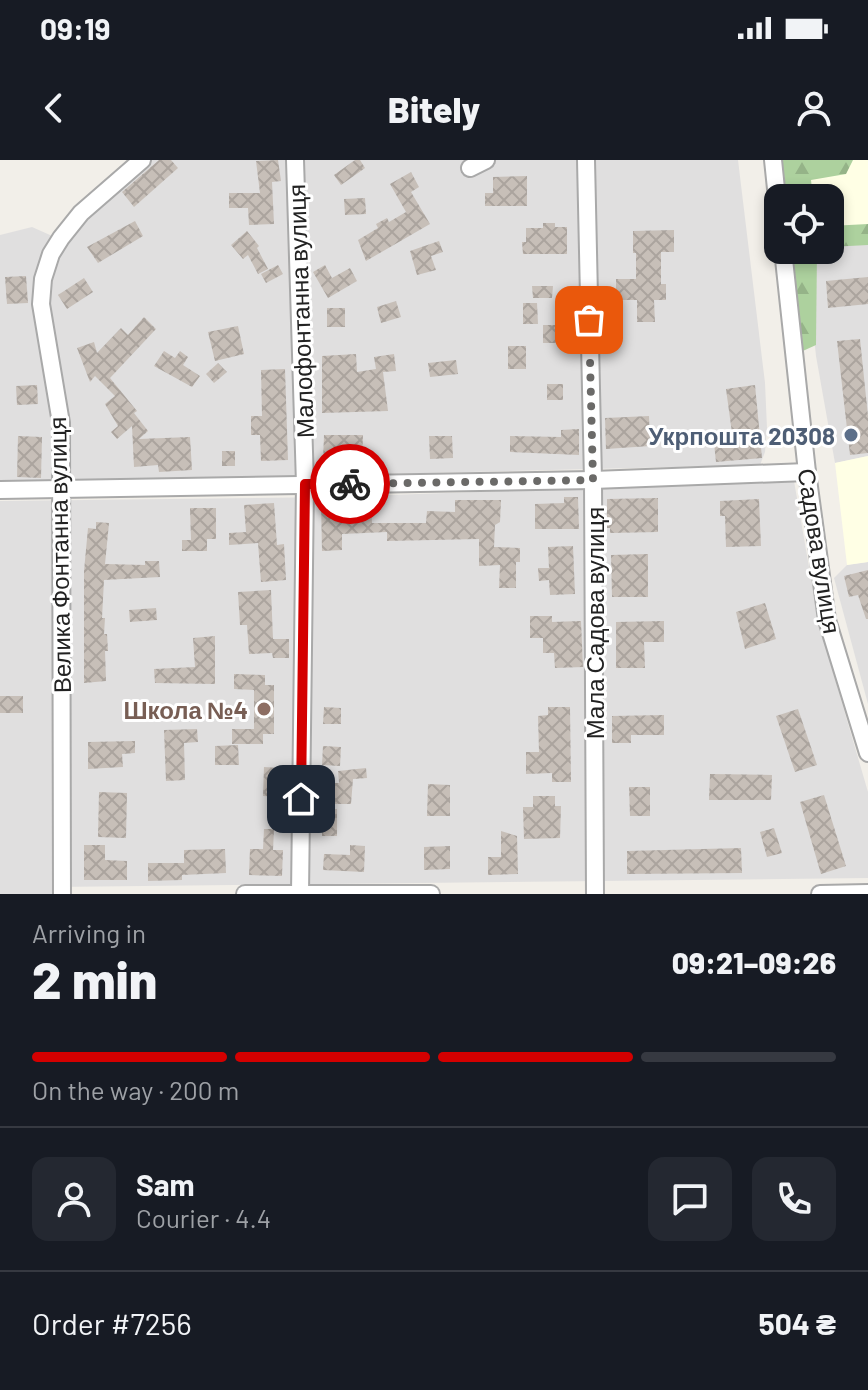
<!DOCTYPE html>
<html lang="en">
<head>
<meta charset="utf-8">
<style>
	:root { --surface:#171b24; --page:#242831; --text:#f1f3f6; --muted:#9ea1a6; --line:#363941; --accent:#d40000 }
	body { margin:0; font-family:Barlow,sans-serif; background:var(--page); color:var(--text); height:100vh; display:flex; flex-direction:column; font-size:30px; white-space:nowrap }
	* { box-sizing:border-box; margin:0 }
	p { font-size:26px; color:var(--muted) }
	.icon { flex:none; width:44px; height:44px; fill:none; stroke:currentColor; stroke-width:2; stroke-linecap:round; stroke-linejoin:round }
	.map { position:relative; height:734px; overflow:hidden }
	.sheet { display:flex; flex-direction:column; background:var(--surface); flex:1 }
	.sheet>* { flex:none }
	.fabs { position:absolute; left:764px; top:24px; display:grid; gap:16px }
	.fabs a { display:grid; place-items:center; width:80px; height:80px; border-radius:16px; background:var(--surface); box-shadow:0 4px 12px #0003; font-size:40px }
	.pin { position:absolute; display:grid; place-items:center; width:68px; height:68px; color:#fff; margin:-34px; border-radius:16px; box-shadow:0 4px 12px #0006 }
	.courier { position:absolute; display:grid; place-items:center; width:80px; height:80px; margin:-40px; border:6px solid #d40000; border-radius:50%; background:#fff; color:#222; box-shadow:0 2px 10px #0007 }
	.overview em { font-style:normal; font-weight:800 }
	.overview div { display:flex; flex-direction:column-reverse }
	.overview { display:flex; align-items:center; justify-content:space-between; height:136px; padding:0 32px }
	h1 { font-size:52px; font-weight:800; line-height:60px }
	.bar { display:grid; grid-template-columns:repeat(4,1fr); gap:12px 8px; align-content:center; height:96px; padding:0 32px }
	.bar i { height:10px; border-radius:6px; background:var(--line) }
	.bar .on { background:var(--accent) }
	.bar p { grid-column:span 4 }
	.line { display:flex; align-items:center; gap:20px; padding:0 32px; border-top:2px solid var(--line) }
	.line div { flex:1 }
	.round { display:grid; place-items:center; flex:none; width:84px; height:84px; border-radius:16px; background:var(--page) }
	.status { display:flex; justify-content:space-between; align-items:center; height:56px; padding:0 40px; background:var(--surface); direction:ltr }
	.status svg { height:22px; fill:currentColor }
	header { display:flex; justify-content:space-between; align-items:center; height:104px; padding:0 32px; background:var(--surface); font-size:36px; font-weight:800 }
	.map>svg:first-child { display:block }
</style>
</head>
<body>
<div class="status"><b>09:19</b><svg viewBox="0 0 49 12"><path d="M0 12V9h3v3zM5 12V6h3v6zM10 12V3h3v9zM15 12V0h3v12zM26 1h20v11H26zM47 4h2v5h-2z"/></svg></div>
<header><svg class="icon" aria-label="back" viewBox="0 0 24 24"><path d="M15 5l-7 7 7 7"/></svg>Bitely<svg class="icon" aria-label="person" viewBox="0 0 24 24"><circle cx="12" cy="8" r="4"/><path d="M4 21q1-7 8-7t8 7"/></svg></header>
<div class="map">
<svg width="868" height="734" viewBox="0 0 868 734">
	<defs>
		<pattern id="forest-firs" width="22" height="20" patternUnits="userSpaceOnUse" patternTransform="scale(2)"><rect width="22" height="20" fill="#add19e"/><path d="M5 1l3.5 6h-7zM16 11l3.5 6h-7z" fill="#95b388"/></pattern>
		<pattern id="building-cross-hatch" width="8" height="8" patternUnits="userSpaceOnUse" patternTransform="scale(2)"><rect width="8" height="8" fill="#c7bfb8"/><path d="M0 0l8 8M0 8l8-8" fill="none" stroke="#aba49e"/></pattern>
	</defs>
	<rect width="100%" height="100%" fill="#f2efe9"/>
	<!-- residential -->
	<g fill="#e0dfdf">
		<path d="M150,0H738L765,223L767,268L765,292L760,305L0,323V75L32,67L68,83L94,51Z"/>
		<path d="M868,75V296L835,303L816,196L805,90H830V78Z"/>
		<path d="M794,321L819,464L868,632V718L54,727V734H0V341L333,337Z"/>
		<path d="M868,402V544L834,418L847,405Z"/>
	</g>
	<!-- education -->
	<g fill="#ffffe5">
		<path d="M803,0H868V75L830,78V38H803Z"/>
		<path d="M868,296V402L847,405L835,303Z"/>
	</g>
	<!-- forest -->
	<g fill="url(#forest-firs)">
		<path d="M773,0H853L846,14L811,20L813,38H778Z"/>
		<path d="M868,64V85L830,87V66Z"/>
		<path d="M783,90H817L816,185L794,195Z"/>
	</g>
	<!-- building -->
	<g fill="url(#building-cross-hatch)">
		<path d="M159,0H171L178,8L134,47L122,32Z"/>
		<path d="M278,0L281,21L272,22L274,64L249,65L248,48H229V33H260L256,1Z"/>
		<path d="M355,0H360L365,8L341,25L334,15Z"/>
		<path d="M411,12L419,27L411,32L430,64L366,101L358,80L378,68L376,64L387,58L389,62L406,52L390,24Z"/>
		<path d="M527,16V46H485V33H493V17Z"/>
		<path d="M365,38L366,54L345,55L344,39Z"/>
		<path d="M135,61L143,76L98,103L87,87Z"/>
		<path d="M543,63H555V67H567V94H523L522,82H526V68H543Z"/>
		<path d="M674,70V92H661V124H666V140H654L655,162H637V140H616V119H636V93H633V71Z"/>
		<path d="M247,71L259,86L257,88L268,109L258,114L248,95L243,99L231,85Z"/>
		<path d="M439,81L443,92L431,96L436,110L417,115L410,91Z"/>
		<path d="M278,105L283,114L266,123L261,114Z"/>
		<path d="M325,105L332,118L350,108L357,121L328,138L313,112Z"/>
		<path d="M26,116L28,143L7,144L5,117Z"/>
		<path d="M868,117V144L828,148L826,121Z"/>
		<path d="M84,118L93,132L67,149L58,135Z"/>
		<path d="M532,126H553L552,138H533Z"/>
		<path d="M396,141L401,157L381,163L377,147Z"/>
		<path d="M523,143H537L538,164H523Z"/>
		<rect x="327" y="148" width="18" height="19"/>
		<path d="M144,157L156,169L110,218L137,251L134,253L148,271L139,279L190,277L192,310L159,312L158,305L134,307L132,266L117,279L111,272L118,266L105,244L115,236L95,216L90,222L77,188L94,182L97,193L121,168L128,175Z"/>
		<rect x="543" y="165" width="29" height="18"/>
		<path d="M238,166L244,194L215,201L208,172Z"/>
		<path d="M860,179L868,256V293L850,295L837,181Z"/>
		<rect x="508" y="186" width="18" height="23"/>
		<path d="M164,191L175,198L180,191L188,197L183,205L200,216L192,227L154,206Z"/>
		<path d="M356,194L357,212L376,209L374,197L394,194L396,211L383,212L388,251L322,253V196Z"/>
		<path d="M456,200L458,214L430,217L428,203Z"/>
		<path d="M218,203L227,212L214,223L206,214Z"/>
		<path d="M285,209L288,300L261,301L260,275H251V256H262L261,210Z"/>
		<rect x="547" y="224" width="16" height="16"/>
		<path d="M37,225L38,244L17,245L16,226Z"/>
		<path d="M755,225L762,298L716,302L713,274L732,273L726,229Z"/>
		<path d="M649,256L650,286L606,289L605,258Z"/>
		<path d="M579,269V295L510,292V276L561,277V270Z"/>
		<path d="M324,275H363L362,302L323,301Z"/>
		<path d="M18,276L42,277L41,318L17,317Z"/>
		<path d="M429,276H452L453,298L430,299Z"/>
		<rect x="222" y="291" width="13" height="15"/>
		<path d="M564,337H578L579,369H535V344L564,343Z"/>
		<path d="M658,338V372L610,373V368H607V339Z"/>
		<path d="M371,339L372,363H426L427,351L455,352V340H501L500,362L495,365L494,387L520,388V402H516V428H499L500,405L479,406V379L387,381V372L342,374V390L322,391L321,343H354V340Z"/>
		<path d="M759,339L761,386L726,387L725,356H720V341Z"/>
		<path d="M274,343L277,385L284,384L286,420L261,422L258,383L229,385V373L246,372L244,345Z"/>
		<path d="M190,348H216V379H207V391H182V380H191Z"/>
		<path d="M96,362L109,363L105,404L145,405V401H159L160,417L104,420L102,458H105L104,474H107L108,491H105L106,521L84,523V411L88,368L96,369Z"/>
		<path d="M573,386L575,434L550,435L549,420L539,421L538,408H549L548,387Z"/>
		<path d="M648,394V437H612L611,395Z"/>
		<path d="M868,410V459H866L858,435L849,437L844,416Z"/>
		<path d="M271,430L273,479H289V498H273L272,493L249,494L247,465H240L238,432Z"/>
		<path d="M765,443L776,479L745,489L736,452Z"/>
		<path d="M156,448L157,460L130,462L129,450Z"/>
		<path d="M530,456H552V462L581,461L583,507L555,508L554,493H543V478H530Z"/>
		<path d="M664,461V482H644L645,508H616V462Z"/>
		<path d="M215,476V524L155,523L154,509L195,507L193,478Z"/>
		<path d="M234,514L265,515V525H274V574H263V584H232V569H254V530L234,529Z"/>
		<rect x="0" y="536" width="23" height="17"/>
		<path d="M324,547L341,548V564H323Z"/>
		<path d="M548,547H570L571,622H552V613L526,614V592H539L538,556L548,555Z"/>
		<path d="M798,549L817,605L795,612L776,556Z"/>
		<path d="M664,555V575H631V583H612V556Z"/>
		<path d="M197,569L198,582L184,583L185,620L166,621L164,570Z"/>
		<path d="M135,581V593L122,594L123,607L88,609V582Z"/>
		<path d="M238,585L239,605H215V586Z"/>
		<path d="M323,586L341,587L340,606L322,605Z"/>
		<path d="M264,607L280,608L279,637L263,636Z"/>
		<path d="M366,608L367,618L353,619L351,644H335V623H339L338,611Z"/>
		<path d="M710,614L772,615L771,640H709Z"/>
		<path d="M428,624L450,625V656H427Z"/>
		<path d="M629,627H650V656H630Z"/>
		<path d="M99,632L127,633L126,678L98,677Z"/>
		<path d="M824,635L846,706L821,714L800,642Z"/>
		<path d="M533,636H555V646H561L560,678L524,679L523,647H533Z"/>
		<rect x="322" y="649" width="15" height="27"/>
		<path d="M774,668L782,693L767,697L760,672Z"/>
		<path d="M264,669H274L273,690H283L282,716L249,715L250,689H263Z"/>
		<path d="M501,671L517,676L518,714L488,715V697H501Z"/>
		<path d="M84,685H105V700L127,701V720H84Z"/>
		<path d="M350,685L365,686L364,712L323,710L324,694L350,695Z"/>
		<path d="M450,686V709L424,710V687Z"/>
		<path d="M741,688L742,713L627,714V691Z"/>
		<path d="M225,689L226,713L182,715V720L148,721V703H184V690Z"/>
	</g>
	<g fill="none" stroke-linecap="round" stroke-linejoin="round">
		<defs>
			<g id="minor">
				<path d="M295,0L305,324L300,734"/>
				<path d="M586,0L593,320L595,734"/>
				<path d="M773,0L778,48"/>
				<path d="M470,8L486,0"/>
				<path d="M783,90L807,312L827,460L868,593"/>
				<path d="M0,330L593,320L807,312"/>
				<path d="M62,734L61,263L41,144L43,119L51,94L61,78L81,53L142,0"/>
				<path d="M245,734H431"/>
				<path d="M820,734L868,733"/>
			</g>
		</defs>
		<!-- minor casing -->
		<use href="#minor" stroke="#a9a9a9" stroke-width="20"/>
		<!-- minor -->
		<use href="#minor" stroke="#fff" stroke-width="16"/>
	</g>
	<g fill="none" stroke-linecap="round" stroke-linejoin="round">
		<!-- done -->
		<path stroke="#6b6a68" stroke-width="8" stroke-dasharray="0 14.4" d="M350,324L593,320L589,160"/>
		<!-- route -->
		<path stroke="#d40000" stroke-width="10" d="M301,639L305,324H350"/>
	</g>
	<!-- markers -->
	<circle fill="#5c6f8a" stroke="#fff" stroke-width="3" cx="851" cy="275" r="8"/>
	<circle fill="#8d6e63" stroke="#fff" stroke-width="3" cx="264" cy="549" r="8"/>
	<g text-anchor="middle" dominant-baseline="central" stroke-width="6" stroke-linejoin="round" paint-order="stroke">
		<!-- street labels -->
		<g font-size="24" fill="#222" stroke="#fff">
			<text transform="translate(300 151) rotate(-92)">Малофонтанна вулиця</text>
			<text transform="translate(820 391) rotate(81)">Садова вулиця</text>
			<text transform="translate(59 395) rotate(-91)">Велика Фонтанна вулиця</text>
			<text transform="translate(594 463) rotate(-90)">Мала Садова вулиця</text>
		</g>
		<!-- service labels -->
		<g font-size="24" font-weight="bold" fill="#4e5e75" stroke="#fff" text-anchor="end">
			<text x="835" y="275">Укрпошта 20308</text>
		</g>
		<!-- education labels -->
		<g font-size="24" font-weight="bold" fill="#785e54" stroke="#fff" text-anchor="end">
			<text x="248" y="549">Школа №4</text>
		</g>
	</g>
</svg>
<div class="fabs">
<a><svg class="icon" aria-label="locate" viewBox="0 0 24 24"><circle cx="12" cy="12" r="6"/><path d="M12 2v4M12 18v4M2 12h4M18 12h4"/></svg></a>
</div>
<div class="pin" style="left:589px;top:160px;background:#ea580c"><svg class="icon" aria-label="bag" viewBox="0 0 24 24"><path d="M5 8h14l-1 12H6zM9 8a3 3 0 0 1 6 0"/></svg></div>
<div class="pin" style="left:301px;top:639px;background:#1f2937"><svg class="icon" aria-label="home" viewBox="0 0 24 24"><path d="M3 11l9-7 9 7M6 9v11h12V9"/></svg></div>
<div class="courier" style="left:350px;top:324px"><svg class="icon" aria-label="bike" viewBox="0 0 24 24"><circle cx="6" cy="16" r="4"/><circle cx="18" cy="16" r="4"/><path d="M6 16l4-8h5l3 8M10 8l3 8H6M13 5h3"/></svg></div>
</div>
<section class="sheet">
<div class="overview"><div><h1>2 min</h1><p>Arriving in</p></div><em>09:21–09:26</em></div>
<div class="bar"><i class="on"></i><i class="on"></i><i class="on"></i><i></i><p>On the way · 200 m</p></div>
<div class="line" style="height:144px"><a class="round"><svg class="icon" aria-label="person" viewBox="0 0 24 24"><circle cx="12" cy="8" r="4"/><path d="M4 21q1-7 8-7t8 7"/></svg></a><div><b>Sam</b><p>Courier · 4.4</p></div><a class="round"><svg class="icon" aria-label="chat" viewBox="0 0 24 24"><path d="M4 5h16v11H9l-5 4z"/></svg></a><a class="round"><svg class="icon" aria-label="phone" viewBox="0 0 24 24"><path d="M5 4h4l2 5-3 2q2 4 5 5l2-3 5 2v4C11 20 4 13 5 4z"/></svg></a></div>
<div class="line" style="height:104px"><div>Order #7256</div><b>504 ₴</b></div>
</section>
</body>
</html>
